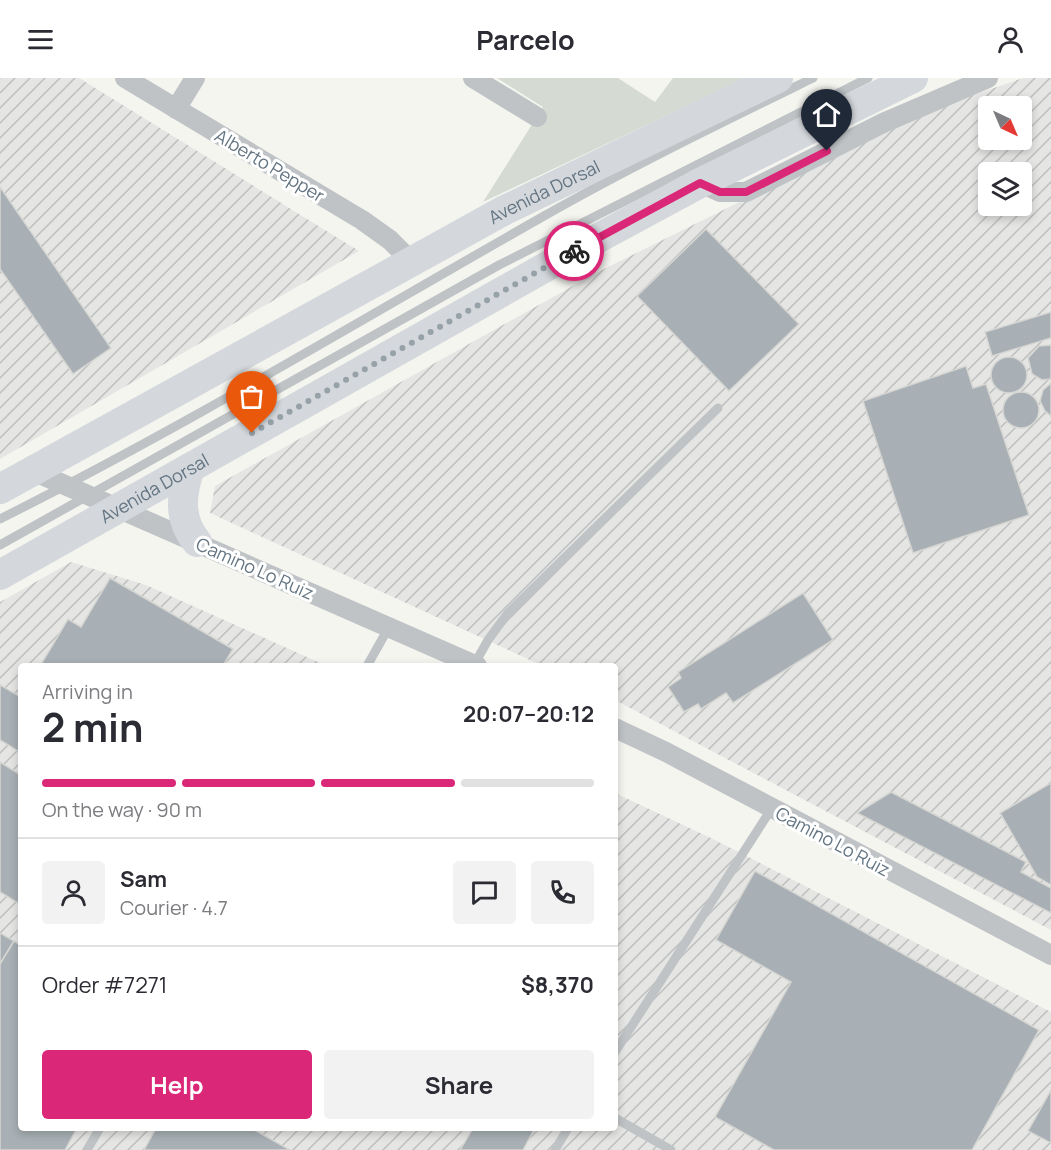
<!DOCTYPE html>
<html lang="en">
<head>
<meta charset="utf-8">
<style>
	:root { --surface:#fff; --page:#f2f2f3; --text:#2b2b33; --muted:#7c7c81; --line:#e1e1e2; --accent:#db2777 }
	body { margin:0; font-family:Manrope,sans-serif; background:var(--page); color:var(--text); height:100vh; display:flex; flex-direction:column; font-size:22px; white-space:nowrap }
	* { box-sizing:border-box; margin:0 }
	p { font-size:20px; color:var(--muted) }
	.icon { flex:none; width:33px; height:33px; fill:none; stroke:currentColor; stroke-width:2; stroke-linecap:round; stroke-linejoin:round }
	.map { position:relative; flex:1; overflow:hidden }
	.sheet { position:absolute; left:18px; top:585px; width:600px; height:468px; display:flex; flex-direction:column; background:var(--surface); border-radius:6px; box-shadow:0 3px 9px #0003 }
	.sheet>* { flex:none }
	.needle { width:39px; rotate:136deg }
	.buttons { position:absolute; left:978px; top:18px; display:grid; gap:12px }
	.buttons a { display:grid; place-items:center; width:54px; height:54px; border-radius:6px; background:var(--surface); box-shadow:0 3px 9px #0003; font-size:30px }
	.pin { position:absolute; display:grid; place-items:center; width:51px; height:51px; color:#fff; margin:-62px -26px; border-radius:50% 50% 50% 0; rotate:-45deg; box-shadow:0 0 6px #0007 }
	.pin .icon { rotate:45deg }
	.courier { position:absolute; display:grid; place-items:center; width:60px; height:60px; margin:-30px; border:4px solid #db2777; border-radius:50%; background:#fff; color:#222; box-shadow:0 2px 8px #0007 }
	.headline em { font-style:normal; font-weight:700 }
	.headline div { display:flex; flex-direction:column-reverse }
	.headline { display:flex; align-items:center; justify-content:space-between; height:102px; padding:0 24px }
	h1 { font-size:39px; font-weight:700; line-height:45px }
	.bar { display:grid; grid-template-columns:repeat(4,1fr); gap:9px 6px; align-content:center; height:72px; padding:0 24px }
	.bar i { height:8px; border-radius:4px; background:var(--line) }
	.bar .current { background:var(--accent) }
	.bar p { grid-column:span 4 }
	.line { display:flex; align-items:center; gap:15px; padding:0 24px; border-top:2px solid var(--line) }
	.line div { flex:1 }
	.round { display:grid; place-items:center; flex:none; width:63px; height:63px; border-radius:6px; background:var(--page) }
	.cta { display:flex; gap:12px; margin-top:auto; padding:12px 24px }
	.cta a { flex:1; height:69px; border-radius:6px; background:var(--accent); color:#fff; font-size:24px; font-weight:700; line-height:69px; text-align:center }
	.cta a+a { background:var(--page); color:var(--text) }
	header { display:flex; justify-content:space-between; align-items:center; height:78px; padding:0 24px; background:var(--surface); font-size:27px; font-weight:700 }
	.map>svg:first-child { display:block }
</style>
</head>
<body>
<header><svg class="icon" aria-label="menu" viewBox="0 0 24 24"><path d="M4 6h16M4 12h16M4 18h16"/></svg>Parcelo<svg class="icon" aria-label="person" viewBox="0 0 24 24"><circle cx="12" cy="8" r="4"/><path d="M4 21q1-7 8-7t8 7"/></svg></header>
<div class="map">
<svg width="1051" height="1072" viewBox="0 0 1051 1072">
	<defs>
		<pattern id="industrial-furrows" width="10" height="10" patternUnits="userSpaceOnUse" patternTransform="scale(1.5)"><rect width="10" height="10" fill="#e5e6e4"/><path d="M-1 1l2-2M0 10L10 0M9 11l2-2" fill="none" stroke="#bdbfbe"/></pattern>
	</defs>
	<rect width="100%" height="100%" fill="#f5f5f0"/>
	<!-- industrial -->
	<g fill="url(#industrial-furrows)" fill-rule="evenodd">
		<path d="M0,0H79L359,173L0,381Z"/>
		<path d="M1023,0H1051V852L615,622V588H543L210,435L215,408L596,195L915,37ZM988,28H1022V62H988ZM988,94H1022V128H988Z"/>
		<path d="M71,484L146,507L327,588H21V1050H615V715L713,761L1051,934V1072H0V524Z"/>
	</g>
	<!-- grass -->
	<path fill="#d5dbd2" d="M497,0H618L655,24L673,0H746L483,124L543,29Z"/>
	<!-- building -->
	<g fill="#a8b0b5" stroke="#d6d6d3" stroke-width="1.5">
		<path d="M0,109L111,270L73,296L0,191Z"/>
		<path d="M706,151L799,246L729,313L637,218Z"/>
		<path d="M1051,234V260L992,278L985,254Z"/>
		<path d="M1051,267V301L1042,302L1032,296L1028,280L1039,268Z"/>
		<circle cx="1009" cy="297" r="18"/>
		<path d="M966,288L973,310L986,306L1029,437L913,475L863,323Z"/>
		<path d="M1051,305V338L1045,333L1040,323L1043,312Z"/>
		<circle cx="1021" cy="332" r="18"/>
		<path d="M110,500L233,571L223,588H40L68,541L81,549Z"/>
		<path d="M803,515L833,562L733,625L726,615L701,631L698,626L684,634L668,609L681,600L678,594Z"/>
		<path d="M0,607L21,619V675L0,662Z"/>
		<path d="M0,684L21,697V827L0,814Z"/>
		<path d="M1051,705V807L1037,799L1000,735Z"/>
		<path d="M891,714L1026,784L1021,794L1051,810V835L857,735Z"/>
		<path d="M755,793L1039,952L972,1072H774L715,1039L791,904L716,862Z"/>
		<path d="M0,855L14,863L0,886Z"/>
		<path d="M14,863L21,867V1050H77L65,1072H0V886Z"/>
		<path d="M1051,1012V1065L1028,1053Z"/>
		<path d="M156,1050H251L290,1072H144Z"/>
		<path d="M473,1050H535L523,1072H460Z"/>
	</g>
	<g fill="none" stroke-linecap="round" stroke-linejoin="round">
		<!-- service -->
		<g stroke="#bfc3c6" stroke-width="9">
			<path d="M0,441C186,348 364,240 544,138C632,88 723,44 813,0"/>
			<path d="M0,467L499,187L868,0"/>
			<path d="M474,587L488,562L508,535L718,330"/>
			<path d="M367,588L389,549"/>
			<path d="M615,974L772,730"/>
			<path d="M615,1040L671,1072"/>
			<path d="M87,1072L100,1050"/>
			<path d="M555,1072L568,1050"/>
		</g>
		<!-- minor -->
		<g stroke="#bfc3c6" stroke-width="20">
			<path d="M125,0L362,142L390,162L410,182"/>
			<path d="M473,0L537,39"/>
			<path d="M176,31L195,0"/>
			<path d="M700,105L720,114H746L883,45L988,0"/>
			<path d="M33,393L477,588"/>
			<path d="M615,650L666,674L1051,877"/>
		</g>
		<!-- primary -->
		<g stroke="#d4d8dc" stroke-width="30">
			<path d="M190,390C181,416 178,441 197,464"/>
			<path id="s1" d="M0,411L505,132L778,0"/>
			<path id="s2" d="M0,497L576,172L700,105L913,0"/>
		</g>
	</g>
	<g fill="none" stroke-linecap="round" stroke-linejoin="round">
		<!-- done -->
		<path stroke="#96a1a8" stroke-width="6" stroke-dasharray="0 10.8" d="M252,355L574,173"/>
		<!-- route -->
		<path stroke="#db2777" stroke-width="8" d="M574,173L700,105L720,114H746L827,73"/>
	</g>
	<g text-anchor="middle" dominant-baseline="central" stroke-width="6" stroke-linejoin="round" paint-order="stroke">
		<!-- street labels -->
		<g font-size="18" fill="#637482" stroke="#fff">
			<text transform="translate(270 87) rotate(31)">Alberto Pepper</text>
			<text stroke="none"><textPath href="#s1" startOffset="620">Avenida Dorsal</textPath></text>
			<text stroke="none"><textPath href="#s2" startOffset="177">Avenida Dorsal</textPath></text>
			<text transform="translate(255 490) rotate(24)">Camino Lo Ruiz</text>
			<text transform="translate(833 763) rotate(28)">Camino Lo Ruiz</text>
		</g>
	</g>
</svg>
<div class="buttons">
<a><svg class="needle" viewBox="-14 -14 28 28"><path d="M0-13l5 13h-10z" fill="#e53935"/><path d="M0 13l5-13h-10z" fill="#7c7c81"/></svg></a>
<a><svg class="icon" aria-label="layers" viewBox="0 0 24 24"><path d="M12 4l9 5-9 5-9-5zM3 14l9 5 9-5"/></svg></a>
</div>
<div class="pin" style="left:252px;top:355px;background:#ea580c"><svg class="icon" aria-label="bag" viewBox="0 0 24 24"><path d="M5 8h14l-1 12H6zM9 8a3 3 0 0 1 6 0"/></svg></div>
<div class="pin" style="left:827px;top:73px;background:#1f2937"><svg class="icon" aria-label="home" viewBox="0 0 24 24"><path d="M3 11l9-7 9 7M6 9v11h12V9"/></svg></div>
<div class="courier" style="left:574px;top:173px"><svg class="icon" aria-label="bike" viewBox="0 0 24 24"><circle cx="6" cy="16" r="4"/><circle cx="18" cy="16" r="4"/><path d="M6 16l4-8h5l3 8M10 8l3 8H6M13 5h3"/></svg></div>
<section class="sheet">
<div class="headline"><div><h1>2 min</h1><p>Arriving in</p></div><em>20:07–20:12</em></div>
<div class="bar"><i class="current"></i><i class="current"></i><i class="current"></i><i></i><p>On the way · 90 m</p></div>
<div class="line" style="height:108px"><a class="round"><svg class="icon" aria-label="person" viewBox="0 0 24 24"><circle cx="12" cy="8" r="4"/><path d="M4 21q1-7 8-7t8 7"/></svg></a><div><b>Sam</b><p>Courier · 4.7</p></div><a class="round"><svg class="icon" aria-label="chat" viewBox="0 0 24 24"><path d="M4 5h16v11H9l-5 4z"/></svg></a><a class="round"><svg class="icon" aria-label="phone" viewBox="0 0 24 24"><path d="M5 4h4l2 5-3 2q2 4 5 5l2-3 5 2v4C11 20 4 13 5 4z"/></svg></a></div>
<div class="line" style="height:78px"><div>Order #7271</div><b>$8,370</b></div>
<div class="cta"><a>Help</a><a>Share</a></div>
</section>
</div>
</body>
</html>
